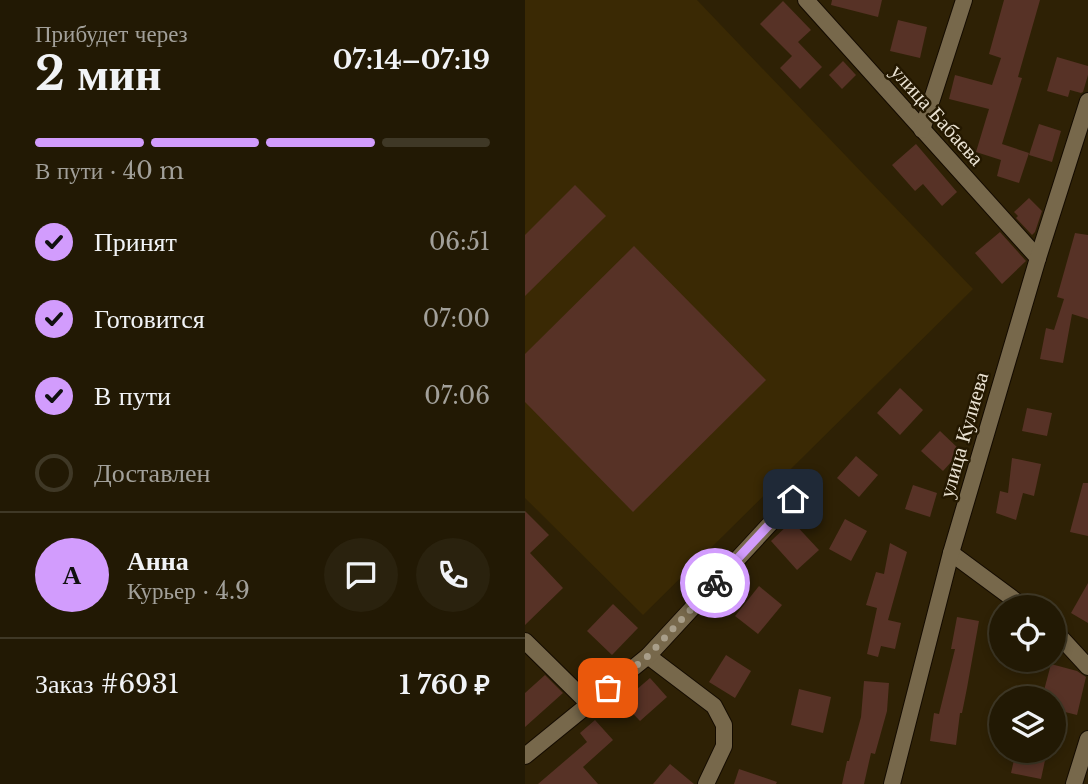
<!DOCTYPE html>
<html lang="ru">
<head>
<meta charset="utf-8">
<style>
	:root { --surface:#221904; --page:#2a220e; --text:#f1f3f6; --muted:#a2a09a; --line:#3f3826; --accent:#d29cfd }
	body { margin:0; font-family:"Libre Baskerville",serif; background:var(--page); color:var(--text); height:100vh; display:flex; flex-direction:column; font-size:26px; white-space:nowrap }
	* { box-sizing:border-box; margin:0 }
	p { font-size:23px; color:var(--muted) }
	.icon { flex:none; width:38px; height:38px; fill:none; stroke:currentColor; stroke-width:2; stroke-linecap:round; stroke-linejoin:round }
	.map { position:relative; flex:1; overflow:hidden }
	.panel { display:flex; flex-direction:column; background:var(--surface); width:525px }
	.panel>* { flex:none }
	.buttons { position:absolute; left:464px; top:595px; display:grid; gap:14px }
	.buttons a { display:grid; place-items:center; width:77px; height:77px; border-radius:50%; background:var(--surface); box-shadow:0 4px 10px #0003,0 0 0 2px var(--line); font-size:35px }
	.pin { position:absolute; display:grid; place-items:center; width:60px; height:60px; color:#fff; margin:-30px; border-radius:14px; box-shadow:0 4px 10px #0006 }
	.courier { position:absolute; display:grid; place-items:center; width:70px; height:70px; margin:-35px; border:5px solid #d29cfd; border-radius:50%; background:#fff; color:#222; box-shadow:0 2px 9px #0007 }
	.summary em { font-style:normal; font-weight:700 }
	.summary div { display:flex; flex-direction:column-reverse }
	.summary { display:flex; align-items:center; justify-content:space-between; height:119px; padding:0 35px }
	h1 { font-size:46px; font-weight:700; line-height:52px }
	.bar { display:grid; grid-template-columns:repeat(4,1fr); gap:10px 7px; align-content:center; height:84px; padding:0 35px }
	.bar i { height:9px; border-radius:5px; background:var(--line) }
	.bar .selected { background:var(--accent) }
	.bar p { grid-column:span 4 }
	.line { display:flex; align-items:center; gap:18px; padding:0 35px; border-top:2px solid var(--line) }
	.line div { flex:1 }
	.round { display:grid; place-items:center; flex:none; width:74px; height:74px; border-radius:37px; background:var(--page) }
	ol { padding:0 35px; list-style:none }
	li { display:flex; align-items:center; gap:21px; height:77px }
	li p { margin-inline-start:auto }
	li .icon { padding:7px; border-radius:50%; background:var(--accent); color:#111; stroke-width:4 }
	li:last-child { color:var(--muted) }
	li i { width:38px; height:38px; border:4px solid var(--line); border-radius:50% }
	main { display:flex; flex:1; min-height:0 }
	.map>svg:first-child { display:block }
</style>
</head>
<body>
<main>
<section class="panel">
<div class="summary"><div><h1>2 мин</h1><p>Прибудет через</p></div><em>07:14–07:19</em></div>
<div class="bar"><i class="selected"></i><i class="selected"></i><i class="selected"></i><i></i><p>В пути · 40 m</p></div>
<ol>
<li><svg class="icon" aria-label="check" viewBox="0 0 24 24"><path d="M5 12l5 5 9-10"/></svg>Принят<p>06:51</p></li>
<li><svg class="icon" aria-label="check" viewBox="0 0 24 24"><path d="M5 12l5 5 9-10"/></svg>Готовится<p>07:00</p></li>
<li><svg class="icon" aria-label="check" viewBox="0 0 24 24"><path d="M5 12l5 5 9-10"/></svg>В пути<p>07:06</p></li>
<li><i></i>Доставлен</li>
</ol>
<div class="line" style="height:126px"><b class="round" style="background:var(--accent);color:#111">А</b><div><b>Анна</b><p>Курьер · 4.9</p></div><a class="round"><svg class="icon" aria-label="chat" viewBox="0 0 24 24"><path d="M4 5h16v11H9l-5 4z"/></svg></a><a class="round"><svg class="icon" aria-label="phone" viewBox="0 0 24 24"><path d="M5 4h4l2 5-3 2q2 4 5 5l2-3 5 2v4C11 20 4 13 5 4z"/></svg></a></div>
<div class="line" style="height:91px"><div>Заказ #6931</div><b>1 760 ₽</b></div>
</section>
<div class="map">
<svg width="563" height="784" viewBox="0 0 563 784">
	<rect width="100%" height="100%" fill="#2e2105"/>
	<!-- built -->
	<path fill="#3a2904" d="M0,0H172L448,289L118,615L0,498Z"/>
	<!-- building -->
	<g fill="#573226">
		<path d="M307,0H357L353,17L306,5Z"/>
		<path d="M479,0H515L493,77L497,78L477,144L504,153L494,183L472,176L476,160L451,152L464,109L424,99L430,75L467,85L476,58L464,54Z"/>
		<path d="M258,1L286,30L273,42L297,67L275,89L255,68L267,56L235,24Z"/>
		<path d="M373,20L402,27L395,58L365,51Z"/>
		<path d="M532,57L563,66V75L558,92L556,93L545,90L543,97L522,91Z"/>
		<path d="M318,61L331,75L317,89L304,75Z"/>
		<path d="M514,124L536,131L527,162L504,155Z"/>
		<path d="M391,144L432,192L417,206L398,184L390,191L367,165Z"/>
		<path d="M50,185L81,216L0,296V235Z"/>
		<path d="M504,198L517,211L510,232L507,235L491,218L493,216L489,212Z"/>
		<path d="M475,232L501,261L477,284L450,253Z"/>
		<path d="M550,233L563,235V319L547,314L538,363L515,359L521,328L529,330L539,299L532,297Z"/>
		<path d="M109,246L241,380L108,512L0,402V354Z"/>
		<path d="M375,388L398,410L375,435L352,413Z"/>
		<path d="M502,408L527,413L522,436L497,431Z"/>
		<path d="M415,431L436,451L418,471L396,451Z"/>
		<path d="M331,456L353,475L334,497L312,478Z"/>
		<path d="M487,458L516,464L509,496L498,493L491,520L471,513L475,491L483,493Z"/>
		<path d="M558,483H563V536L545,532Z"/>
		<path d="M388,485L412,493L405,517L380,509Z"/>
		<path d="M0,511L24,535L5,553L38,588L0,625Z"/>
		<path d="M320,519L342,531L326,561L304,549Z"/>
		<path d="M267,521L294,550L272,570L246,541Z"/>
		<path d="M365,543L382,552L363,620L376,623L370,649L356,646L353,657L342,654L352,608L341,605L351,572L359,574Z"/>
		<path d="M563,583V623L546,613Z"/>
		<path d="M234,586L257,605L233,634L210,616Z"/>
		<path d="M88,604L113,628L87,655L62,631Z"/>
		<path d="M432,617L454,621L442,688L437,713H435L431,745L405,741L409,713L414,714L430,649H426Z"/>
		<path d="M201,655L226,671L210,698L184,682Z"/>
		<path d="M526,664L552,671L561,677L552,715L528,709V698H517Z"/>
		<path d="M20,675L38,693L0,727V693Z"/>
		<path d="M125,678L142,697L115,721L97,702Z"/>
		<path d="M339,681L364,683L362,711L350,754L346,753L339,784H317L322,761H324L336,717Z"/>
		<path d="M274,689L306,697L298,733L266,725Z"/>
		<path d="M70,720L88,740L58,767L73,784H13L62,742L55,733Z"/>
		<path d="M491,751H522L516,779L486,773Z"/>
		<path d="M145,764L169,784H128Z"/>
		<path d="M214,769L252,782L251,784H209Z"/>
	</g>
	<g fill="none" stroke-linecap="round" stroke-linejoin="round">
		<defs>
			<g id="minor">
				<path d="M281,0L513,258"/>
				<path d="M397,130L439,0"/>
				<path d="M426,553L499,607"/>
				<path d="M528,629L563,667"/>
				<path d="M0,641L64,704"/>
				<path d="M123,656L189,706L199,725V746L181,784"/>
				<path d="M0,756L123,656L268,499"/>
				<path d="M367,784L426,553L513,258L563,101"/>
				<path d="M549,784L563,739"/>
			</g>
		</defs>
		<!-- minor casing -->
		<use href="#minor" stroke="#140b00" stroke-width="18"/>
		<!-- minor -->
		<use href="#minor" stroke="#77684b" stroke-width="16"/>
	</g>
	<g fill="none" stroke-linecap="round" stroke-linejoin="round">
		<!-- done -->
		<path stroke="#a89e8a" stroke-width="7" stroke-dasharray="0 12.6" d="M83,688L123,656L190,583"/>
		<!-- route -->
		<path stroke="#d29cfd" stroke-width="9" d="M190,583L268,499"/>
	</g>
	<g text-anchor="middle" dominant-baseline="central" stroke-width="5" stroke-linejoin="round" paint-order="stroke">
		<!-- street labels -->
		<g font-size="21" fill="#eae2d2" stroke="#241800">
			<text transform="translate(412 115) rotate(48)">улица Бабаева</text>
			<text transform="translate(439 435) rotate(-74)">улица Кулиева</text>
		</g>
	</g>
</svg>
<div class="buttons">
<a><svg class="icon" aria-label="locate" viewBox="0 0 24 24"><circle cx="12" cy="12" r="6"/><path d="M12 2v4M12 18v4M2 12h4M18 12h4"/></svg></a>
<a><svg class="icon" aria-label="layers" viewBox="0 0 24 24"><path d="M12 4l9 5-9 5-9-5zM3 14l9 5 9-5"/></svg></a>
</div>
<div class="pin" style="left:83px;top:688px;background:#ea580c"><svg class="icon" aria-label="bag" viewBox="0 0 24 24"><path d="M5 8h14l-1 12H6zM9 8a3 3 0 0 1 6 0"/></svg></div>
<div class="pin" style="left:268px;top:499px;background:#1f2937"><svg class="icon" aria-label="home" viewBox="0 0 24 24"><path d="M3 11l9-7 9 7M6 9v11h12V9"/></svg></div>
<div class="courier" style="left:190px;top:583px"><svg class="icon" aria-label="bike" viewBox="0 0 24 24"><circle cx="6" cy="16" r="4"/><circle cx="18" cy="16" r="4"/><path d="M6 16l4-8h5l3 8M10 8l3 8H6M13 5h3"/></svg></div>
</div>
</main>
</body>
</html>
